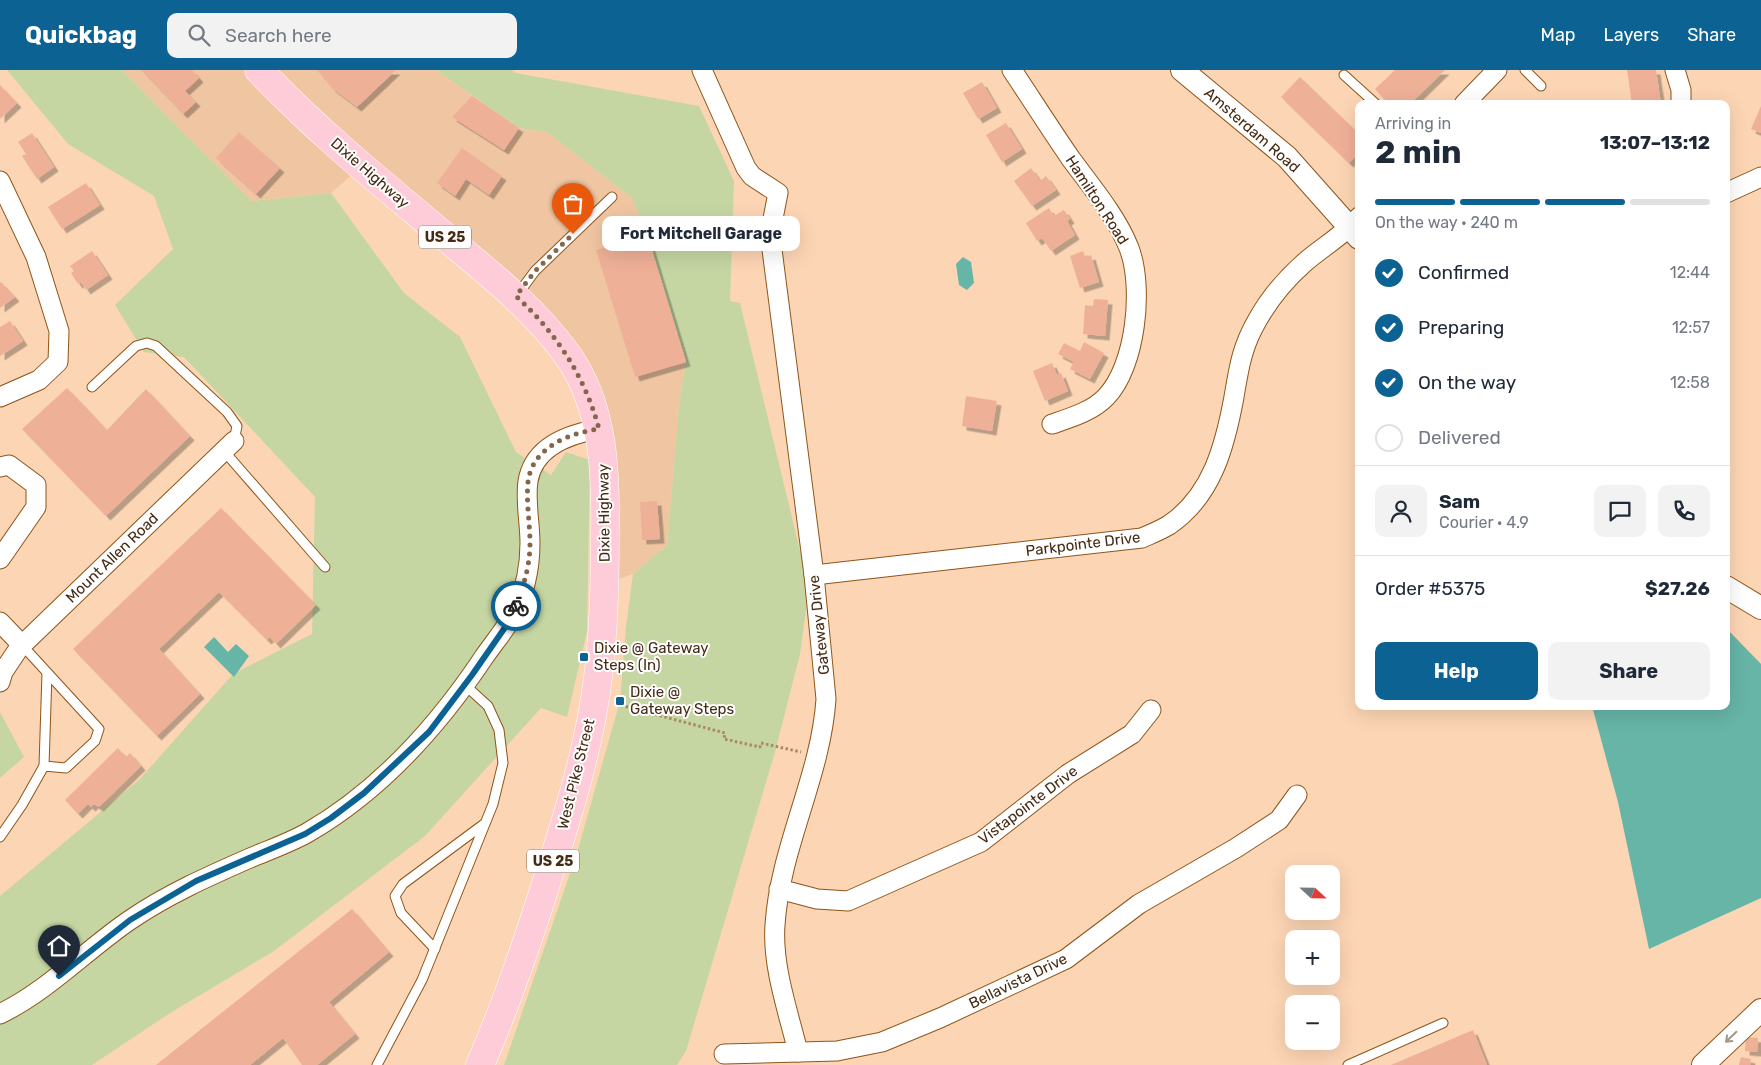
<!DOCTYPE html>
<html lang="en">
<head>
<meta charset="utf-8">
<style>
	:root { --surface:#fff; --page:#f2f2f3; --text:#1f2937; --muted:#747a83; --line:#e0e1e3; --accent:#0b6293 }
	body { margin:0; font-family:Rubik,sans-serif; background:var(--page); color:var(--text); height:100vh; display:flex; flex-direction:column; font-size:19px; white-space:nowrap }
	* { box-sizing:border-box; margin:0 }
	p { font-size:16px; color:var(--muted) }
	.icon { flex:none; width:28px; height:28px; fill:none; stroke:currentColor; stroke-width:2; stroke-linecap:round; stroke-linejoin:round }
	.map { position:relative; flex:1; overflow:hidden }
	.drawer { position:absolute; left:1355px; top:30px; width:375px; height:610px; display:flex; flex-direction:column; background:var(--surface); border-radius:10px; box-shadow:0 5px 20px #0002 }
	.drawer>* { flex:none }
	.needle { width:32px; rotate:112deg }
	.buttons { position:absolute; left:1285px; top:795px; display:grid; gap:10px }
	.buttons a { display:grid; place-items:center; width:55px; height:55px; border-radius:10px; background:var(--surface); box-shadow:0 5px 20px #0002; font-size:25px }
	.pin { position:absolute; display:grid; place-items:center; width:42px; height:42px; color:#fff; margin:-51px -21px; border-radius:50% 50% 50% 0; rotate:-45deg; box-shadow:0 0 5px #0007 }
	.pin .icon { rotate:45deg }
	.courier { position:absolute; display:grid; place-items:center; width:50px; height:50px; margin:-25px; border:4px solid #0b6293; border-radius:50%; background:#fff; color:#222; box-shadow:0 1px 6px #0007 }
	.bubble { position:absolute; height:35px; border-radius:10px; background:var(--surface); box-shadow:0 5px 20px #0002; font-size:16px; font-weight:700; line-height:35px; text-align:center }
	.overview em { font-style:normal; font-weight:700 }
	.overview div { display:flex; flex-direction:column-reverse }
	.overview { display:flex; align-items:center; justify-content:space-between; height:85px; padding:0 20px }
	h1 { font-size:32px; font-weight:700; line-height:38px }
	.bar { display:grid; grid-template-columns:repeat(4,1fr); gap:8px 5px; align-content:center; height:60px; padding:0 20px }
	.bar i { height:6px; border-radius:4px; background:var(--line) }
	.bar .current { background:var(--accent) }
	.bar p { grid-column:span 4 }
	.line { display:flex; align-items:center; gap:12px; padding:0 20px; border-top:1px solid var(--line) }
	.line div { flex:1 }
	.round { display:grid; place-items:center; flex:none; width:52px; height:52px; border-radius:10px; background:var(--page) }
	ol { padding:0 20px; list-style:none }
	li { display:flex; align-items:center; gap:15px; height:55px }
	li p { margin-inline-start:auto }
	li .icon { padding:5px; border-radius:50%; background:var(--accent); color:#fff; stroke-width:4 }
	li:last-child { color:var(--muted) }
	li i { width:28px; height:28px; border:2px solid var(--line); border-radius:50% }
	.primary-button { display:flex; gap:10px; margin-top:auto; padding:10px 20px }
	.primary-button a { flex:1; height:58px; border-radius:10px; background:var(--accent); color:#fff; font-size:20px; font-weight:700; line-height:58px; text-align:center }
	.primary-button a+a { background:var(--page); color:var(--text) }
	header { display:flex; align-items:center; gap:30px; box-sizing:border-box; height:70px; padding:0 25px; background:var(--accent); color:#fff }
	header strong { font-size:24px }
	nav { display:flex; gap:28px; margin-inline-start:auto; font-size:18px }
	.search { width:350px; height:45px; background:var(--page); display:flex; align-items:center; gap:12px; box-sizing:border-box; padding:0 18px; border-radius:10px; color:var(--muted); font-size:19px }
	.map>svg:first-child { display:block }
</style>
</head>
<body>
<header>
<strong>Quickbag</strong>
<div class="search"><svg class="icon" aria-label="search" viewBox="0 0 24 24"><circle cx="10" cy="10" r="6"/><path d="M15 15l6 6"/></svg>Search here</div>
<nav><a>Map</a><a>Layers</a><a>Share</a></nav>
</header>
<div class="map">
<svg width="1761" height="995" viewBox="0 0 1761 995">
	<defs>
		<filter id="shadow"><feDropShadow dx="4.5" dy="4.5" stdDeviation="0" flood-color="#0004"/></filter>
	</defs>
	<rect width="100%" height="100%" fill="#fcd5b4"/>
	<!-- built -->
	<path fill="#f0c6a2" d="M122,0H436L518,58L547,62L632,128L647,164L686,292L680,326L667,475L633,504L605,514L606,412L577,301L361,97L331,123L251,131Z"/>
	<!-- green -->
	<g fill="#c6d6a3">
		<path d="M7,0H122L251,131L331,123L404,223L460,267L516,382L551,405L566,382L590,390L587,562L567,647L541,638L425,766L274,881L170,943L92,995H0V826L139,710L233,604L312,564L315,427L184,287L144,282L115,235L173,179L154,126L68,74Z"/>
		<path d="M436,0H512L516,3L699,36L734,111L730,231L740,233L809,518L800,584L775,682L686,981L677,995H504L577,783L620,631L626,557L633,504L667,475L680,326L686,292L647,164L632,128L547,62L519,58Z"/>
		<path d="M0,642L24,687L0,708Z"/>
	</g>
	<!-- water -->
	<g fill="#66b5a7">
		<path d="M963,187L971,192L974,213L967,220L959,215L956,194Z"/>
		<path d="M1726,558L1761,594V828L1649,879L1618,732L1592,636H1726Z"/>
		<path d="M214,567L228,582L236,574L249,586L234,607L204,577Z"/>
	</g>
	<!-- building -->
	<g fill="#efb098" filter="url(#shadow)">
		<path d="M141,0H192L199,8L185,21L196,32L183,44Z"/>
		<path d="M317,0H396L357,37L332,18Z"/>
		<path d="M1395,0H1445L1410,34H1389L1375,19Z"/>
		<path d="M1627,0H1656L1661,34H1632Z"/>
		<path d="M1300,7L1359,64V83L1349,93L1281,27Z"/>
		<path d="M982,12L997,38L978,49L963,23Z"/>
		<path d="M0,15L17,33L0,49Z"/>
		<path d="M472,26L519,58L504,80L452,47Z"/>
		<path d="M1761,36V63L1751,59Z"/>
		<path d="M1006,53L1022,79L1002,92L986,65Z"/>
		<path d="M239,62L280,98L256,124L216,88Z"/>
		<path d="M32,63L54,97L37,109L22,86L26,84L18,72Z"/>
		<path d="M462,78L502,106L489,125L466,109L455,126L437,113Z"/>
		<path d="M1031,98L1040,111L1046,106L1056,120L1032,136L1014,111Z"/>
		<path d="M86,113L100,135L62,159L48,137Z"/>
		<path d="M1049,138L1054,146L1064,140L1070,149L1067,151L1075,165L1051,181L1042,168L1037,171L1026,153Z"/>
		<path d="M647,164L686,292L635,307L596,180Z"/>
		<path d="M92,181L108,205L86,220L81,212L78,214L71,203L74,201L70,196Z"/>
		<path d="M1083,181L1085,187L1091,185L1099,212L1080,218L1070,186Z"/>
		<path d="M1,212L15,227L0,238V213Z"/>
		<path d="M1094,229L1108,230L1105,266L1083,264L1085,235L1093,236Z"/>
		<path d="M10,251L23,271L0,286V257Z"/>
		<path d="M1084,272L1104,283L1090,309L1070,299L1074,292L1058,284L1064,273L1080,281Z"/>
		<path d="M1052,293L1057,305L1061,303L1068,321L1045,331L1033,301Z"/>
		<path d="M67,318L107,360L146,319L190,366L106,446L22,359Z"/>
		<path d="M966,326L997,331L992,361L962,356Z"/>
		<path d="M657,431L660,469L642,470L640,432Z"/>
		<path d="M221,438L316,535L276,574L270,567L267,570L219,522L159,579L200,624L157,666L73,579Z"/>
		<path d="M118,678L126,687L130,683L141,696L99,737L94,734L91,737L88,734L78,744L65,730Z"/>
		<path d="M352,839L389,882L329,932L355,964L317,995H302L283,968L250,995H156Z"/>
		<path d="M1473,960L1487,995H1391Z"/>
		<path d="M1746,967L1758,968L1757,982L1745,981Z"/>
		<path d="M1741,987L1751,989L1750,995H1739Z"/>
	</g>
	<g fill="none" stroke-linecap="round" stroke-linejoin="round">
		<defs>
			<g id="service">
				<path d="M1525,0L1541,16"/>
				<path d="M1344,5L1376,34"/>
				<path d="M518,224L535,201L612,127"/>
				<path d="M92,317L136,276L147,273L156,276L227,342L237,356L234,371"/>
				<path d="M224,381L325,497"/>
				<path d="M44,696L47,603"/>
				<path d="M0,767L22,735L44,696L66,698L95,671L99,659L22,575"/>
				<path d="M435,879L401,843L395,826L403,814L484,754"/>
				<path d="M377,995L422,910L493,734L503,693L499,660L488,636L465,615"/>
				<path d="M1348,995L1443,953"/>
			</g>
			<g id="minor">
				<path d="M702,0L746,98L752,106L778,123L770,164L814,505L826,629C821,706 780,777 775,855C772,896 788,941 798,982"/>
				<path d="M1012,0C1032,30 1051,60 1071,89C1091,116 1117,147 1129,178C1144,217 1136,296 1106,327C1093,341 1070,348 1052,354"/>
				<path d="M1675,0L1681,20V34"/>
				<path d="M1464,34L1497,0"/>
				<path d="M0,111L36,187L59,261L58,292L39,310L0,327"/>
				<path d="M1726,123L1761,107"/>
				<path d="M0,397L9,395L36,415V437L0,489"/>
				<path d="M814,505L1142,468C1151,464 1161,460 1169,455C1212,426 1225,376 1234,327C1239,297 1242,276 1258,249C1270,228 1286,209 1304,193C1322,177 1343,166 1359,147"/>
				<path d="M0,552L22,575"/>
				<path d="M0,612L3,602L19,578L234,371"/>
				<path d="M779,819L817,829L848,831L981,772L1068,704L1132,664L1151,640"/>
				<path d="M0,944C49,920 86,880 130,850C168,824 209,806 250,788C269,780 289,773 307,763C380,721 438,656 484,587C493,574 504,561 512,547C524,525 530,498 530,473C530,453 525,430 528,411C534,376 569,364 599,359"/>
				<path d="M724,984L837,981L882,972L940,948L1066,889L1139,834L1236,778L1279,750L1297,725"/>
			</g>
			<g id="tertiary">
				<path d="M1182,0L1287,87L1359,168"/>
				<path d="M1726,517L1761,538"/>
				<path d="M1703,995L1761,940"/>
			</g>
			<path id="primary" d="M259,0C314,58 375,108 436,159C482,198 530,234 566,283C605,336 606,405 605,467C605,513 604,561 598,607C590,674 570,739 549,804C529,868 507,933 480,995"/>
		</defs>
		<!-- service casing -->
		<use href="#service" stroke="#8e5519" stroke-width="11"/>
		<!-- minor casing -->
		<use href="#minor" stroke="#8e5519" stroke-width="21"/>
		<!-- tertiary casing -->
		<use href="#tertiary" stroke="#8e5519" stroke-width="24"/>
		<!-- primary casing -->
		<use href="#primary" stroke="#fff" stroke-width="29"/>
		<!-- path -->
		<path stroke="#aa886c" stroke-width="3" stroke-dasharray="2.5 2.5" stroke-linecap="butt" d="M616,634L725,663L724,669L760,677L761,673L801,682"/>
		<!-- service -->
		<use href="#service" stroke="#fff" stroke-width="9"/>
		<!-- minor -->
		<use href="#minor" stroke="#fff" stroke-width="19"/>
		<!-- tertiary -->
		<use href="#tertiary" stroke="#fff" stroke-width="22"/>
		<!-- primary -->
		<use href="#primary" stroke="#fecbd9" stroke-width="28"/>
	</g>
	<!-- one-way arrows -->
	<defs><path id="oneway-shaft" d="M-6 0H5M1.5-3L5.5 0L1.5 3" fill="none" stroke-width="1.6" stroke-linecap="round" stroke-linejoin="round" transform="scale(1.25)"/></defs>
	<use stroke="#a2958a" href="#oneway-shaft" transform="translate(1731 967) rotate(136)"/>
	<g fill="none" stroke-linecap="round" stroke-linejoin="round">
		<!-- done -->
		<path stroke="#85664c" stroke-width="5" stroke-dasharray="0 9" d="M516,536C524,515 530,495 530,473C530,453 526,432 528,412C532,377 570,363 599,359C585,306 556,263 516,226L535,201L573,164"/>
		<!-- route -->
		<path stroke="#0b6293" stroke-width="6" d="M59,906L130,850L196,811L305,764L331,748L364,723L429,662L472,605L513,546L516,536"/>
	</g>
	<!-- markers -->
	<g fill="#0b6293" stroke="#fefefe" stroke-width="2">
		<rect x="579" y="582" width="10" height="10" rx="2.5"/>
		<rect x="615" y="626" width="10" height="10" rx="2.5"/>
	</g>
	<g text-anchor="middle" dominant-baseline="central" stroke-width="4" stroke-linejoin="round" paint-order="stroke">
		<!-- shield labels -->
		<g fill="#fefefe" stroke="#7c6a5a" stroke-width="1">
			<rect x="419" y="155.5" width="52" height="23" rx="4"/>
			<rect x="527" y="779.5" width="52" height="23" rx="4"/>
		</g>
		<g font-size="14" font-weight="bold" fill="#452b14">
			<text x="445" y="167">US 25</text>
			<text x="553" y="791">US 25</text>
		</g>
		<!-- street labels -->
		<g font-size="15" fill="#452b14" stroke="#fefefe">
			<text transform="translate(1252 60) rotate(41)">Amsterdam Road</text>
			<text transform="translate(370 103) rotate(41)">Dixie Highway</text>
			<text transform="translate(1097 130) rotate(57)">Hamilton Road</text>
			<text transform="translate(604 443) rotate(-91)">Dixie Highway</text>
			<text transform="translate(1083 474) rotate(-7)">Parkpointe Drive</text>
			<text transform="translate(112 488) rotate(-44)">Mount Allen Road</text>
			<text transform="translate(819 555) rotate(-96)">Gateway Drive</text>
			<text transform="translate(576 704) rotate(-76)">West Pike Street</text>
			<text transform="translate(1028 735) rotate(-37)">Vistapointe Drive</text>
			<text transform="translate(1018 911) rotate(-26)">Bellavista Drive</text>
		</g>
		<!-- poi labels -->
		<g font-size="15" fill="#452b14" stroke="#fefefe" text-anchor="start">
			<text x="594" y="578">Dixie @ Gateway<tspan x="594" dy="17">Steps (In)</tspan></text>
			<text x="630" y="622">Dixie @<tspan x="630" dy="17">Gateway Steps</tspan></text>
		</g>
	</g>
</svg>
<div class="buttons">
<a><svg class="needle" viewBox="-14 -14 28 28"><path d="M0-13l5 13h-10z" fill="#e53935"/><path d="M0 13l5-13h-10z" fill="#747a83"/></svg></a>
<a>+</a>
<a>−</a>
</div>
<div class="pin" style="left:573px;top:164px;background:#ea580c"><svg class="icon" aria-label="bag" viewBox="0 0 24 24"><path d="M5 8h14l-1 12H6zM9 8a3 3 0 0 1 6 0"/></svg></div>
<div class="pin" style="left:59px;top:906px;background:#1f2937"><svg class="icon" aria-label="home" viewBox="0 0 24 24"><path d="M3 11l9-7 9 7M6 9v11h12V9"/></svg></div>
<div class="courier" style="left:516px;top:536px"><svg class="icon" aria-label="bike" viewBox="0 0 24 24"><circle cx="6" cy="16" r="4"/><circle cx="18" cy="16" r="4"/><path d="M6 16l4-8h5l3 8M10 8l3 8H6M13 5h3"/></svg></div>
<div class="bubble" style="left:602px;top:146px;width:198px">Fort Mitchell Garage</div>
<section class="drawer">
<div class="overview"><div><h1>2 min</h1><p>Arriving in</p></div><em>13:07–13:12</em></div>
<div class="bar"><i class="current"></i><i class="current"></i><i class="current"></i><i></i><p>On the way · 240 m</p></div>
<ol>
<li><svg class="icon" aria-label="check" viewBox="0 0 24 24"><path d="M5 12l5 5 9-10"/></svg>Confirmed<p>12:44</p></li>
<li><svg class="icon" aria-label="check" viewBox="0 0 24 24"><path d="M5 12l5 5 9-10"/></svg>Preparing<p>12:57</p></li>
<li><svg class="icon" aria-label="check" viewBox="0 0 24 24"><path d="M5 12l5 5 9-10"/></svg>On the way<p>12:58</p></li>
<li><i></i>Delivered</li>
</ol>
<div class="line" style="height:90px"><a class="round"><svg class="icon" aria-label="person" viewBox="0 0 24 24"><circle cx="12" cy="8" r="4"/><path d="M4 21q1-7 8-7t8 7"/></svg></a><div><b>Sam</b><p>Courier · 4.9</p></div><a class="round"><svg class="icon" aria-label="chat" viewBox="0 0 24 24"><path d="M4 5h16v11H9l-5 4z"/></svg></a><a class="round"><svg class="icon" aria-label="phone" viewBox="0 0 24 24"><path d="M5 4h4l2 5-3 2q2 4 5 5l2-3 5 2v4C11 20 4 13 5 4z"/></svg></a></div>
<div class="line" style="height:65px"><div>Order #5375</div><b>$27.26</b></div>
<div class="primary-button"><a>Help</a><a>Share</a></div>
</section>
</div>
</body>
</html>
